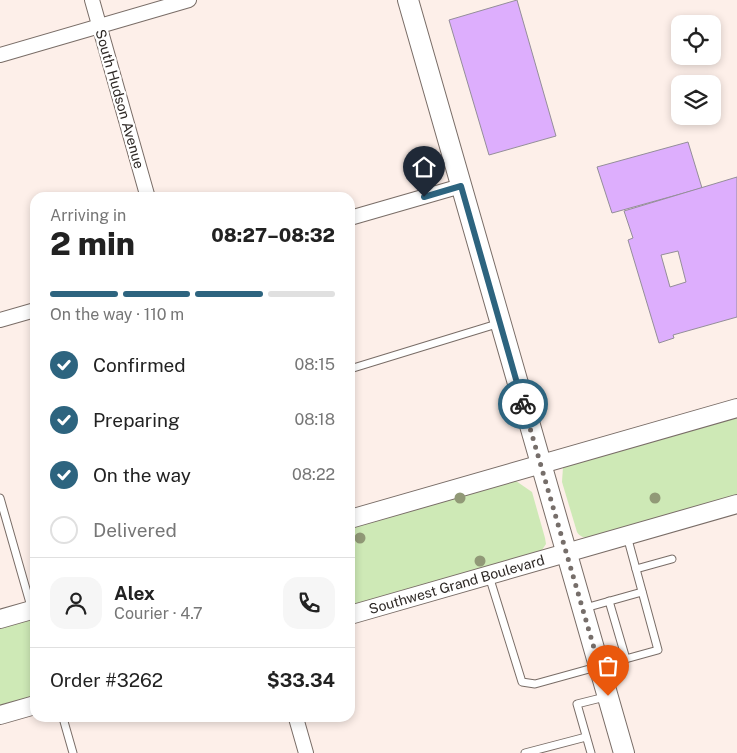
<!DOCTYPE html>
<html lang="en">
<head>
<meta charset="utf-8">
<style>
	:root { --surface:#fff; --page:#f6f6f6; --text:#222; --muted:#767676; --line:#e0e0e0; --accent:#2d647f }
	body { margin:0; font-family:"Public Sans",sans-serif; background:var(--page); color:var(--text); height:100vh; display:flex; flex-direction:column; font-size:19px; white-space:nowrap }
	* { box-sizing:border-box; margin:0 }
	p { font-size:16px; color:var(--muted) }
	.icon { flex:none; width:28px; height:28px; fill:none; stroke:currentColor; stroke-width:2; stroke-linecap:round; stroke-linejoin:round }
	.map { position:relative; flex:1; overflow:hidden }
	.side { position:absolute; left:30px; top:192px; width:325px; height:530px; display:flex; flex-direction:column; background:var(--surface); border-radius:15px; box-shadow:0 2px 8px #0003 }
	.side>* { flex:none }
	.tools { position:absolute; left:671px; top:15px; display:grid; gap:10px }
	.tools a { display:grid; place-items:center; width:50px; height:50px; border-radius:10px; background:var(--surface); box-shadow:0 2px 8px #0003; font-size:25px }
	.pin { position:absolute; display:grid; place-items:center; width:42px; height:42px; color:#fff; margin:-51px -21px; border-radius:50% 50% 50% 0; rotate:-45deg; box-shadow:0 0 5px #0007 }
	.pin .icon { rotate:45deg }
	.courier { position:absolute; display:grid; place-items:center; width:50px; height:50px; margin:-25px; border:4px solid #2d647f; border-radius:50%; background:#fff; color:#222; box-shadow:0 1px 6px #0007 }
	.summary em { font-style:normal; font-weight:800 }
	.summary div { display:flex; flex-direction:column-reverse }
	.summary { display:flex; align-items:center; justify-content:space-between; height:85px; padding:0 20px }
	h1 { font-size:32px; font-weight:800; line-height:38px }
	.bar { display:grid; grid-template-columns:repeat(4,1fr); gap:8px 5px; align-content:center; height:60px; padding:0 20px }
	.bar i { height:6px; border-radius:4px; background:var(--line) }
	.bar .current { background:var(--accent) }
	.bar p { grid-column:span 4 }
	.line { display:flex; align-items:center; gap:12px; padding:0 20px; border-top:1px solid var(--line) }
	.line div { flex:1 }
	.round { display:grid; place-items:center; flex:none; width:52px; height:52px; border-radius:15px; background:var(--page) }
	ol { padding:0 20px; list-style:none }
	li { display:flex; align-items:center; gap:15px; height:55px }
	li p { margin-inline-start:auto }
	li .icon { padding:5px; border-radius:50%; background:var(--accent); color:#fff; stroke-width:4 }
	li:last-child { color:var(--muted) }
	li i { width:28px; height:28px; border:2px solid var(--line); border-radius:50% }
	.map>svg:first-child { display:block }
</style>
</head>
<body>
<div class="map">
<svg width="737" height="753" viewBox="0 0 737 753">
	<rect width="100%" height="100%" fill="#fdefe9"/>
	<!-- green -->
	<g fill="#cee9b6">
		<path d="M737,415V495L592,537C585,538 581,538 577,532L562,482L563,467Z"/>
		<path d="M508,481H516L532,492L545,538L546,544L542,550L350,607V526Z"/>
		<path d="M35,617V697L0,707V627Z"/>
	</g>
	<!-- building -->
	<g fill="#ddaefd" stroke="#948e99" fill-rule="evenodd">
		<path d="M517,0L556,136L489,155L449,20Z"/>
		<path d="M688,142L702,188L612,213L597,167Z"/>
		<path d="M737,177V317L673,335L674,338L659,343L628,240L633,238L624,211ZM678,251L686,282L670,287L661,255Z"/>
	</g>
	<g fill="none" stroke-linecap="round" stroke-linejoin="round">
		<defs>
			<g id="service">
				<path d="M350,369L500,323"/>
				<path d="M0,498L32,610"/>
				<path d="M636,569L672,559"/>
				<path d="M489,576L522,682L535,684L658,650L627,536"/>
				<path d="M609,601L626,659"/>
				<path d="M585,608L642,592"/>
				<path d="M63,718L73,753"/>
				<path d="M525,753L586,737"/>
				<path d="M591,753L577,704L605,697"/>
			</g>
			<g id="minor">
				<path d="M92,0L148,198"/>
				<path d="M0,55L189,0"/>
				<path d="M350,218L461,186"/>
				<path d="M0,320L35,310"/>
				<path d="M296,718L306,753"/>
			</g>
			<g id="tertiary">
				<path d="M350,519L737,408"/>
				<path id="s1" d="M350,615L737,504"/>
				<path d="M0,619L35,609"/>
				<path d="M0,715L35,705"/>
			</g>
			<path id="secondary" d="M408,0L624,753"/>
		</defs>
		<!-- service casing -->
		<use href="#service" stroke="#796d67" stroke-width="9"/>
		<!-- minor casing -->
		<use href="#minor" stroke="#796d67" stroke-width="16"/>
		<!-- tertiary casing -->
		<use href="#tertiary" stroke="#796d67" stroke-width="20"/>
		<!-- secondary casing -->
		<use href="#secondary" stroke="#796d67" stroke-width="22"/>
		<!-- service -->
		<use href="#service" stroke="#fff" stroke-width="7"/>
		<!-- minor -->
		<use href="#minor" stroke="#fff" stroke-width="14"/>
		<!-- tertiary -->
		<use href="#tertiary" stroke="#fff" stroke-width="18"/>
		<!-- secondary -->
		<use href="#secondary" stroke="#fff" stroke-width="20"/>
	</g>
	<!-- trees -->
	<g fill="#919977">
		<circle cx="460" cy="498" r="5.5"/>
		<circle cx="655" cy="498" r="5.5"/>
		<circle cx="360" cy="538" r="5.5"/>
		<circle cx="480" cy="561" r="5.5"/>
	</g>
	<g fill="none" stroke-linecap="round" stroke-linejoin="round">
		<!-- done -->
		<path stroke="#766e6a" stroke-width="5" stroke-dasharray="0 9" d="M523,404L608,696"/>
		<!-- route -->
		<path stroke="#2d647f" stroke-width="6" d="M424,197L461,186L523,404"/>
	</g>
	<g text-anchor="middle" dominant-baseline="central" stroke-width="4.5" stroke-linejoin="round" paint-order="stroke">
		<!-- street labels -->
		<g font-size="14" fill="#2d2825" stroke="#fff">
			<text transform="translate(120 99) rotate(74)">South Hudson Avenue</text>
			<text stroke="none"><textPath href="#s1" startOffset="111">Southwest Grand Boulevard</textPath></text>
		</g>
	</g>
</svg>
<div class="tools">
<a><svg class="icon" aria-label="locate" viewBox="0 0 24 24"><circle cx="12" cy="12" r="6"/><path d="M12 2v4M12 18v4M2 12h4M18 12h4"/></svg></a>
<a><svg class="icon" aria-label="layers" viewBox="0 0 24 24"><path d="M12 4l9 5-9 5-9-5zM3 14l9 5 9-5"/></svg></a>
</div>
<div class="pin" style="left:608px;top:696px;background:#ea580c"><svg class="icon" aria-label="bag" viewBox="0 0 24 24"><path d="M5 8h14l-1 12H6zM9 8a3 3 0 0 1 6 0"/></svg></div>
<div class="pin" style="left:424px;top:197px;background:#1f2937"><svg class="icon" aria-label="home" viewBox="0 0 24 24"><path d="M3 11l9-7 9 7M6 9v11h12V9"/></svg></div>
<div class="courier" style="left:523px;top:404px"><svg class="icon" aria-label="bike" viewBox="0 0 24 24"><circle cx="6" cy="16" r="4"/><circle cx="18" cy="16" r="4"/><path d="M6 16l4-8h5l3 8M10 8l3 8H6M13 5h3"/></svg></div>
<section class="side">
<div class="summary"><div><h1>2 min</h1><p>Arriving in</p></div><em>08:27–08:32</em></div>
<div class="bar"><i class="current"></i><i class="current"></i><i class="current"></i><i></i><p>On the way · 110 m</p></div>
<ol>
<li><svg class="icon" aria-label="check" viewBox="0 0 24 24"><path d="M5 12l5 5 9-10"/></svg>Confirmed<p>08:15</p></li>
<li><svg class="icon" aria-label="check" viewBox="0 0 24 24"><path d="M5 12l5 5 9-10"/></svg>Preparing<p>08:18</p></li>
<li><svg class="icon" aria-label="check" viewBox="0 0 24 24"><path d="M5 12l5 5 9-10"/></svg>On the way<p>08:22</p></li>
<li><i></i>Delivered</li>
</ol>
<div class="line" style="height:90px"><a class="round"><svg class="icon" aria-label="person" viewBox="0 0 24 24"><circle cx="12" cy="8" r="4"/><path d="M4 21q1-7 8-7t8 7"/></svg></a><div><b>Alex</b><p>Courier · 4.7</p></div><a class="round"><svg class="icon" aria-label="phone" viewBox="0 0 24 24"><path d="M5 4h4l2 5-3 2q2 4 5 5l2-3 5 2v4C11 20 4 13 5 4z"/></svg></a></div>
<div class="line" style="height:65px"><div>Order #3262</div><b>$33.34</b></div>
</section>
</div>
</body>
</html>
